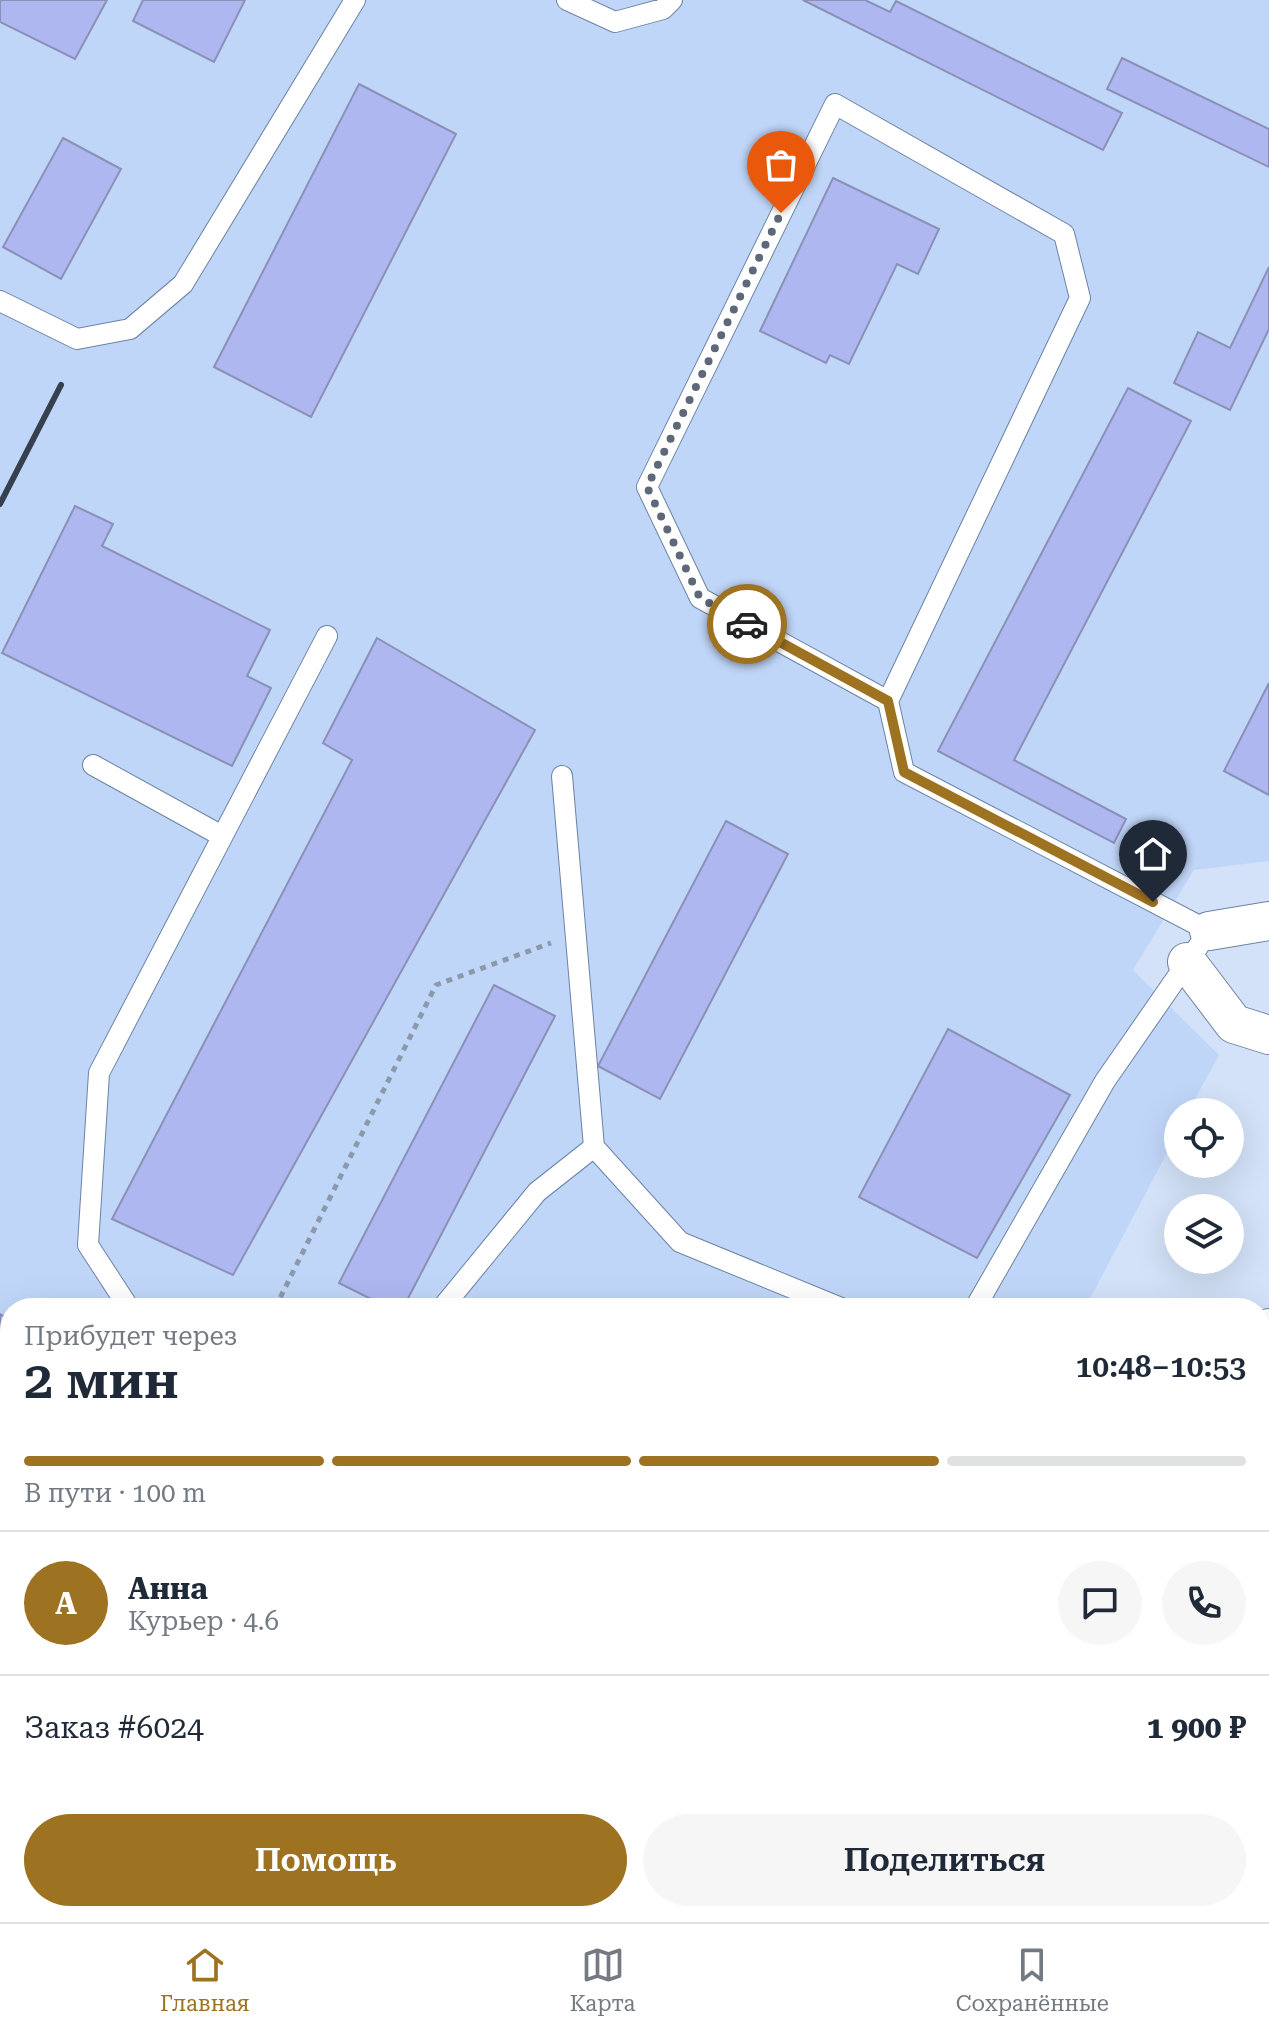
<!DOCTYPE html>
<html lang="ru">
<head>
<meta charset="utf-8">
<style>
	:root { --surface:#fff; --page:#f6f6f7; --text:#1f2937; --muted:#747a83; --line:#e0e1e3; --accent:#9d7221 }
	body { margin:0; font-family:"Roboto Serif",serif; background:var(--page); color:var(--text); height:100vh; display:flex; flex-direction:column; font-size:30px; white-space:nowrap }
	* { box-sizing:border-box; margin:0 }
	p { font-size:26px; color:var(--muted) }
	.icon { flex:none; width:44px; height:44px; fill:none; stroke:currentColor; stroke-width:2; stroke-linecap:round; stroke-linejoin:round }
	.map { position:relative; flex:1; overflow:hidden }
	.panel { position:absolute; left:0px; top:1298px; width:1270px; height:624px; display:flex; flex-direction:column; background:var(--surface); border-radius:32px 32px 0 0; box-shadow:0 8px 32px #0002 }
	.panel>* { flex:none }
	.controls { position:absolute; left:1164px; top:1098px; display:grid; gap:16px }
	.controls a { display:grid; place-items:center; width:80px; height:80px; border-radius:50%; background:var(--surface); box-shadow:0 8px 32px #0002; font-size:40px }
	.pin { position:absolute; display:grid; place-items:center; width:68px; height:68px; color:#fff; margin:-82px -34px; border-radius:50% 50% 50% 0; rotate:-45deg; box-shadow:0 0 8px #0007 }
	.pin .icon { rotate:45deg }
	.courier { position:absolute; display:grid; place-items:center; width:80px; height:80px; margin:-40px; border:6px solid #9d7221; border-radius:50%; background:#fff; color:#222; box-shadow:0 2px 10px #0007 }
	.headline em { font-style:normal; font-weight:600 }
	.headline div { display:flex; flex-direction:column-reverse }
	.headline { display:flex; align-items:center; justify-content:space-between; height:136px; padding:0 24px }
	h1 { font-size:52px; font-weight:600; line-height:60px }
	.bar { display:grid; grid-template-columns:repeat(4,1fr); gap:12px 8px; align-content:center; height:96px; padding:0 24px }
	.bar i { height:10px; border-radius:6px; background:var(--line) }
	.bar .current { background:var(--accent) }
	.bar p { grid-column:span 4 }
	.line { display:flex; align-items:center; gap:20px; padding:0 24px; border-top:2px solid var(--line) }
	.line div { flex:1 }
	.round { display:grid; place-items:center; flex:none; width:84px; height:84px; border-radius:42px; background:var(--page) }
	.primary-button { display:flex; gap:16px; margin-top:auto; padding:16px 24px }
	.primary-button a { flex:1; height:92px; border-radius:48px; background:var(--accent); color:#fff; font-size:32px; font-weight:600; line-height:92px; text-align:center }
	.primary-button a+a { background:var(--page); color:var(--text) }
	.dock { display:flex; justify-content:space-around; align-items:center; height:112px; border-top:2px solid var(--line); background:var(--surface); font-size:22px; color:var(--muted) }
	.dock a { display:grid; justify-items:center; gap:4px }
	.dock .current { color:var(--accent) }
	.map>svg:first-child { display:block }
</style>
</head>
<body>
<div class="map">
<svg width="1269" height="1922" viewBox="0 0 1269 1922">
	<rect width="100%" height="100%" fill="#d3e2f8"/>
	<!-- built -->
	<path fill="#c0d6f8" d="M0,0H1269V861L1194,870L1133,970L1219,1055L1188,1112H1178V1132L1085,1308H10V1912H765L760,1922H0Z"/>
	<!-- building -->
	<g fill="#afb7f1" stroke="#8b90b6" stroke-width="2">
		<path d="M0,0H107L75,59L0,22Z"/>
		<path d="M143,0H245L214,62L133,21Z"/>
		<path d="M803,0H865L890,12L896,1L1122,113L1103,150Z"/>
		<path d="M1122,58L1269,129V167L1107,89Z"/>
		<path d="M359,84L456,134L311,417L214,367Z"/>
		<path d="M63,138L121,169L61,279L3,247Z"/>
		<path d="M833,178L939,229L918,274L897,264L849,364L830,355L826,363L760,331Z"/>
		<path d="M1269,267V329L1230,410L1174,383L1198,332L1230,348Z"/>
		<path d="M1128,388L1191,421L1014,760L1126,819L1114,843L938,751Z"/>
		<path d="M75,506L113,524L102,546L270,630L247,676L271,688L232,766L2,653Z"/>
		<path d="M377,638L535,730L233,1275L112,1219L352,760L323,743Z"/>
		<path d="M1269,683V795L1224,771Z"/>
		<path d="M726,821L788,854L660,1099L598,1066Z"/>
		<path d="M494,985L555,1016L403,1308H389L339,1283Z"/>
		<path d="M948,1029L1070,1095L977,1258L859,1197Z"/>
		<path d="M0,1314L10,1320V1371L0,1366Z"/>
		<path d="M0,1482L10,1487V1544L0,1539Z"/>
		<path d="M10,1788V1824L0,1819V1807Z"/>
		<path d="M129,1912H217L212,1922H148Z"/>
		<path d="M324,1912H370L365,1922H342Z"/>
		<path d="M469,1912H598L593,1922H464Z"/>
	</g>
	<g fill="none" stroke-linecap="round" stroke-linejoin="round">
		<defs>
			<g id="lane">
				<path d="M567,0L615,22L663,9L672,0"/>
				<path d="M0,301L77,339L130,329L183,284L355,0"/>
				<path d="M888,701L700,598L647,487L835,104L1064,234L1080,298L888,701L904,772L1209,931L1105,1081L975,1308"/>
				<path d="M93,765L222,836"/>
				<path d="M562,776L594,1147L680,1242L841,1308"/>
				<path d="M129,1308L88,1245L99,1073L327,636"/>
				<path d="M442,1308L537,1192L594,1147"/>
				<path d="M0,1701L10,1680"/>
				<path d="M260,1912L262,1922"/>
				<path d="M0,1913L16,1922"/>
				<path d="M623,1922L628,1912"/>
			</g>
			<g id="street">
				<path d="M1209,931L1269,921"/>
				<path d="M1187,962L1234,1024L1269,1035"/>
				<path d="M1260,1347L1269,1328"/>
				<path d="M875,1922L881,1912"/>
			</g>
		</defs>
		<!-- lane casing -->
		<use href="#lane" stroke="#6d83a4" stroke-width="22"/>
		<!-- street casing -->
		<use href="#street" stroke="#6d83a4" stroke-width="40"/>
		<!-- path -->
		<path stroke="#8c99ab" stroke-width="5" stroke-dasharray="6 6" stroke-linecap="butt" d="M275,1308L436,985L551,943"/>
		<!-- lane -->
		<use href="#lane" stroke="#fff" stroke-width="20"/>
		<!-- street -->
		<use href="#street" stroke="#fff" stroke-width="38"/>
		<!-- rail -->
		<path stroke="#36404e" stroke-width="6" d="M0,504L61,385"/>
	</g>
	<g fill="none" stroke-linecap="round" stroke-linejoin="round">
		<!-- done -->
		<path stroke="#5d6879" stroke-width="8" stroke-dasharray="0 14.4" d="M747,624L700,598L647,487L781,213"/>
		<!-- route -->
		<path stroke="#9d7221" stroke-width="10" d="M747,624L888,701L904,772L1153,902"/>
	</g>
</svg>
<div class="controls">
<a><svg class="icon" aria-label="locate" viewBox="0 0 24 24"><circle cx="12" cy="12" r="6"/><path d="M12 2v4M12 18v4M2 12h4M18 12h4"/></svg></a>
<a><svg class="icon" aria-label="layers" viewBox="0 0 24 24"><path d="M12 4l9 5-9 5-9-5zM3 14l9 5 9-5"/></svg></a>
</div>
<div class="pin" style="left:781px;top:213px;background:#ea580c"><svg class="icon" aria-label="bag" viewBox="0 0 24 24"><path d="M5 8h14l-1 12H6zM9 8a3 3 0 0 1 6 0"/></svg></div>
<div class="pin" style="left:1153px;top:902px;background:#1f2937"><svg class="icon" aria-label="home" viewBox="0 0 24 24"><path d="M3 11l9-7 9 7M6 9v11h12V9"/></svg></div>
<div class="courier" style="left:747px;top:624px"><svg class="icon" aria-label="car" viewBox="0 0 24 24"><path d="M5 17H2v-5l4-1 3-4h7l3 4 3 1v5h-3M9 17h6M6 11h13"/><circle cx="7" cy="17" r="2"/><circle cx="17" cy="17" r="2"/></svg></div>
<section class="panel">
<div class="headline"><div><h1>2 мин</h1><p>Прибудет через</p></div><em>10:48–10:53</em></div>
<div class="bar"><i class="current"></i><i class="current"></i><i class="current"></i><i></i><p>В пути · 100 m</p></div>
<div class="line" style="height:144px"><b class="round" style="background:var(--accent);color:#fff">А</b><div><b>Анна</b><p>Курьер · 4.6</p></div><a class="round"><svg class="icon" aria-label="chat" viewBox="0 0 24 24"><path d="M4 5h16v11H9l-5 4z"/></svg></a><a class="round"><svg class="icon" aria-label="phone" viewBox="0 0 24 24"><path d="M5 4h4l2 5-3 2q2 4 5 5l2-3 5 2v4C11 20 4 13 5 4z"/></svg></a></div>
<div class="line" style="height:104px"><div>Заказ #6024</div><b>1 900 ₽</b></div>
<div class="primary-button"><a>Помощь</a><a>Поделиться</a></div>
</section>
</div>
<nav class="dock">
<a class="current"><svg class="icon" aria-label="home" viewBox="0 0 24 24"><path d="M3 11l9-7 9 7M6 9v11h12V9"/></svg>Главная</a>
<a><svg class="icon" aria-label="map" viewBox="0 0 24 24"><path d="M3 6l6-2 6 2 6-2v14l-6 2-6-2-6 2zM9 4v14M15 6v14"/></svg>Карта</a>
<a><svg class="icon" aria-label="saved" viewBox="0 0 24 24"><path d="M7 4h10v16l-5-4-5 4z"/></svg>Сохранённые</a>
</nav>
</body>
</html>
